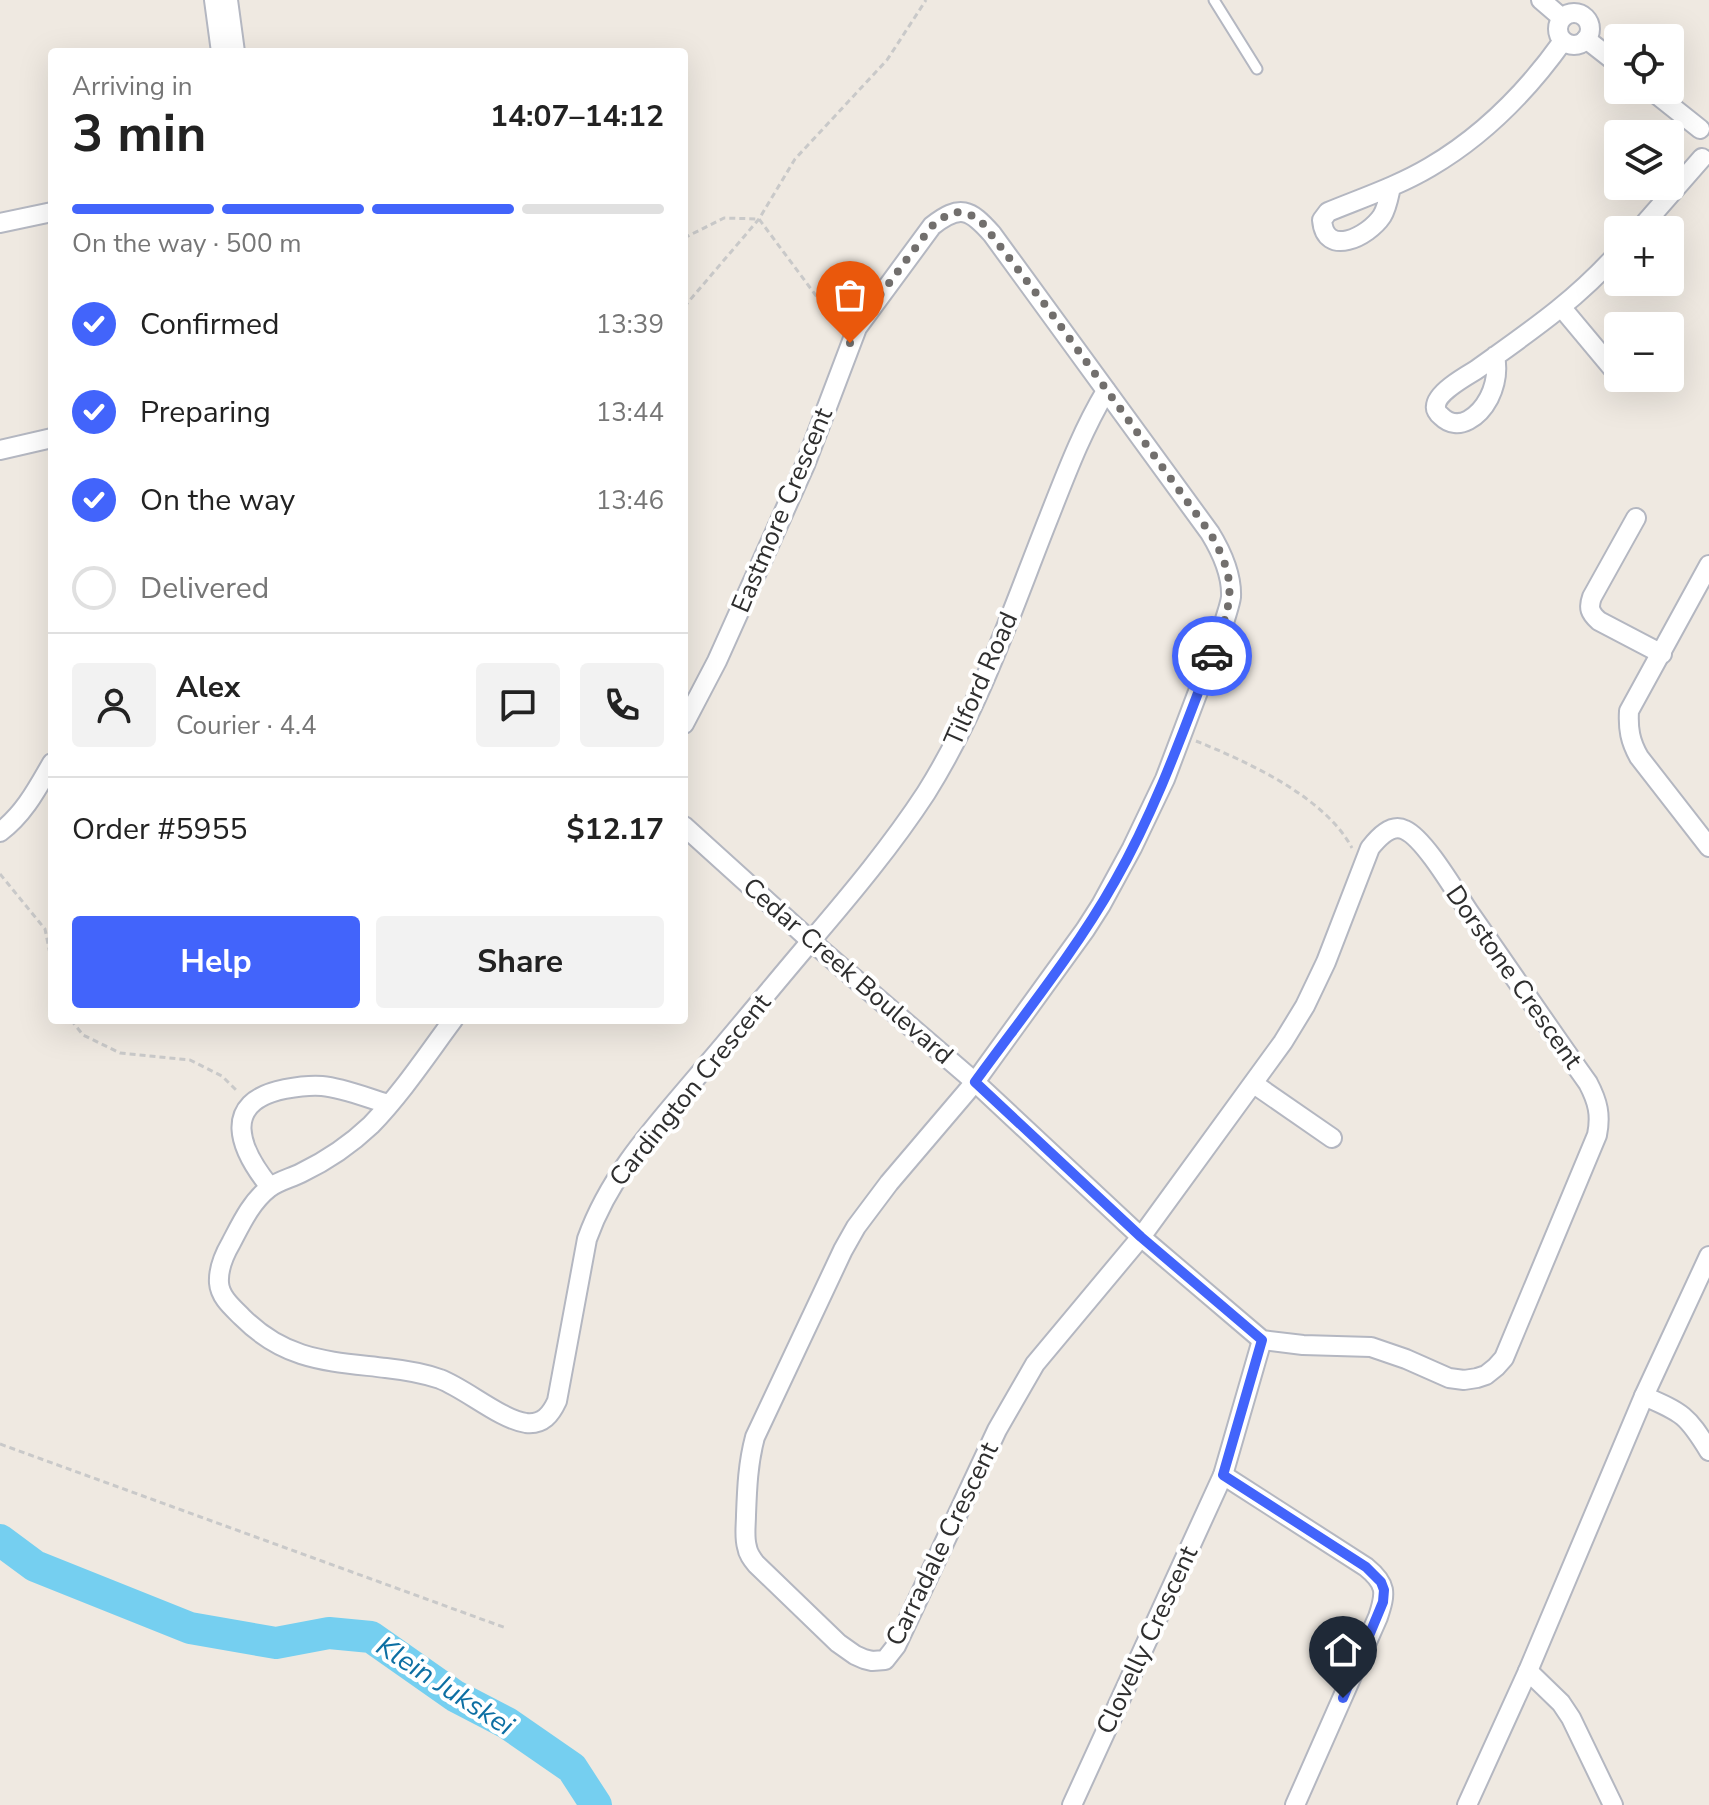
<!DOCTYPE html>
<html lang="en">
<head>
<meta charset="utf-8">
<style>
	:root { --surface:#fff; --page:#f2f2f2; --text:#222; --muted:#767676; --line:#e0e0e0; --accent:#4264fb }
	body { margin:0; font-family:"Nunito Sans",sans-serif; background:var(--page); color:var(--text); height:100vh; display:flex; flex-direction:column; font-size:30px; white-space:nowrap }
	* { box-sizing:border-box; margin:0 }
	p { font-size:26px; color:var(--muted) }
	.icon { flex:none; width:44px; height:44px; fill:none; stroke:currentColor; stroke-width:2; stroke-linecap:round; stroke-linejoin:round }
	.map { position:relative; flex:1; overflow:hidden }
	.drawer { position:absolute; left:48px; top:48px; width:640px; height:976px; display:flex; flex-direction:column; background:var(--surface); border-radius:8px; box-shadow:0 8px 32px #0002 }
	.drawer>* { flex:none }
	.buttons { position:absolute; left:1604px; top:24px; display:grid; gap:16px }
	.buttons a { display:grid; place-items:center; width:80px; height:80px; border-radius:8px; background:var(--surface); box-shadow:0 8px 32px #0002; font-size:40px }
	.pin { position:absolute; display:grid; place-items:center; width:68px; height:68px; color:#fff; margin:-82px -34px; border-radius:50% 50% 50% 0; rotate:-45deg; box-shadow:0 0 8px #0007 }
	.pin .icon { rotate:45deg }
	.courier { position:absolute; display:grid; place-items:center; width:80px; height:80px; margin:-40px; border:6px solid #4264fb; border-radius:50%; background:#fff; color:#222; box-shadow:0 2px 10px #0007 }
	.headline em { font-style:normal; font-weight:700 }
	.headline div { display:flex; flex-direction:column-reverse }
	.headline { display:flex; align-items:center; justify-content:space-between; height:136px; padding:0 24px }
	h1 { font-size:52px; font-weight:700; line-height:60px }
	.bar { display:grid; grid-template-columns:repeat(4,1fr); gap:12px 8px; align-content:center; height:96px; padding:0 24px }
	.bar i { height:10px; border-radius:6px; background:var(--line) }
	.bar .selected { background:var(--accent) }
	.bar p { grid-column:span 4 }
	.line { display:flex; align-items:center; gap:20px; padding:0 24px; border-top:2px solid var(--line) }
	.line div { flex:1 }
	.round { display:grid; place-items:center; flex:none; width:84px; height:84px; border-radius:8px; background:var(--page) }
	ol { padding:0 24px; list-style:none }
	li { display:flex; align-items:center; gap:24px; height:88px }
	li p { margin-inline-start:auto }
	li .icon { padding:8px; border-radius:50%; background:var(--accent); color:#fff; stroke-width:4 }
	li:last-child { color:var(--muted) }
	li i { width:44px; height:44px; border:4px solid var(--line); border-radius:50% }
	.button { display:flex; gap:16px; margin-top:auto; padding:16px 24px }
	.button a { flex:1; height:92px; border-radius:8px; background:var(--accent); color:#fff; font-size:32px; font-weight:700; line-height:92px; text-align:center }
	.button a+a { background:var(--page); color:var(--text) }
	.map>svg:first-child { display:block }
</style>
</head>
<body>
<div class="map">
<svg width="1709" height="1805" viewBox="0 0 1709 1805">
	<rect width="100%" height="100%" fill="#efe9e1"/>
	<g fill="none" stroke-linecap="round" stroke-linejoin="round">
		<!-- stream -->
		<path stroke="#75cff0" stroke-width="5" d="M592,1805L593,1800"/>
		<!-- river -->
		<path stroke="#75cff0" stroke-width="32" d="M0,1540L35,1566L190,1628L276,1643L329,1633L371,1637L455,1696L507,1723L572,1768L596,1805"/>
		<defs>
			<path id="service" d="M1214,0L1257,69"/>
			<g id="minor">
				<path d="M214,0L221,52"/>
				<path d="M228,0L235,52"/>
				<path d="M1541,0L1562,18"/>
				<circle cx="1574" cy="29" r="16"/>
				<path d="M1586,39L1618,64"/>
				<path d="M1651,90L1700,129"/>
				<path d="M1391,187C1389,196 1387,208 1382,216C1368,237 1325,258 1322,220L1328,212C1362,198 1398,186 1430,167C1483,136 1528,90 1563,41"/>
				<path d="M0,223L52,212"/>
				<path d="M1639,230L1702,158"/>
				<path d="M1562,308L1618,375"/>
				<path d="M1495,356C1498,371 1496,384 1489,398C1480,415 1459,434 1441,416C1438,414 1435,409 1436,406C1436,393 1466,376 1476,370C1529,332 1574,302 1618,253"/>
				<path d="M0,450L52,438"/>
				<path d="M1636,518L1592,597C1588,608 1590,613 1599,621L1662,654"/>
				<path d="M1709,565L1629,711C1628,729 1630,741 1639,757L1709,847"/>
				<path d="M684,724L717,661L805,465L857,328L932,226C960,204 970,209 992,234L1210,533C1221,551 1232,575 1231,597C1230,605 1226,615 1224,623L1165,779L1132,848L1101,905L1085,930L975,1082L889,1183L856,1227L843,1250L755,1437C748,1463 747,1488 746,1515C746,1525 744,1537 747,1547C748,1554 752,1559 756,1564L838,1643L855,1655L864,1659L872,1661L885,1660L896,1646L997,1430L1035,1364L1141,1237L1283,1042L1305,1006L1326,962L1370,848C1378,838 1391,823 1405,830C1425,839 1456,893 1469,912C1509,969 1548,1027 1588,1083C1598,1102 1601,1115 1597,1135L1504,1358L1496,1367L1486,1375L1477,1378L1464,1380L1449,1378L1406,1359L1371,1347L1303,1345L1262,1340L1141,1237L975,1082L811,941L684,826"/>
				<path d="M0,832C24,814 37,789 52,763"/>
				<path d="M453,1020C427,1055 402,1093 371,1125C351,1144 326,1161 301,1173C291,1178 278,1181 269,1188C251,1202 241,1224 231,1243C224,1255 218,1268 219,1283C220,1297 232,1307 242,1317C286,1361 328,1361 386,1368C404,1370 423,1373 440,1379C466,1389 500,1419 526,1423C543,1425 551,1414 557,1401L587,1239C611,1171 661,1120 706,1066C742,1024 776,982 811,941C852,893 892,845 926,793C980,707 1012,610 1049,517C1066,474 1082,431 1106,391"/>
				<path d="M1254,1084L1332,1138"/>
				<path d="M270,1187C240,1150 219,1102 285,1089C296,1087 310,1085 322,1086C344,1088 367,1098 388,1104"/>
				<path d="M1644,1396C1683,1413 1687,1415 1709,1451"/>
				<path d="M1223,1475L1366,1567C1387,1584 1386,1593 1378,1617L1295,1805"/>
				<path d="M1528,1671L1561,1703L1571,1718L1613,1805"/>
				<path d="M1072,1805L1223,1475L1262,1340"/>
				<path d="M1467,1805L1528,1671L1644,1396L1709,1256"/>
			</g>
		</defs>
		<!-- service casing -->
		<use href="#service" stroke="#b4b7c1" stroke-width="13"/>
		<!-- minor casing -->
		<use href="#minor" stroke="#b4b7c1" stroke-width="22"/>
		<!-- path -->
		<g stroke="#c9c9c9" stroke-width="3" stroke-dasharray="6 4" stroke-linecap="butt">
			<path d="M684,238L724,218L759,219L840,328"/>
			<path d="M684,307L759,219L795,159L887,60L926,0"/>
			<path d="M1196,741C1248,762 1325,797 1352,848"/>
			<path d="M0,874L45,929L52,964"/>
			<path d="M71,1020L83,1035L120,1053L190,1060L222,1076L237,1091"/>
			<path d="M0,1444L506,1628"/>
		</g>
		<!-- service -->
		<use href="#service" stroke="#fff" stroke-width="9"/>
		<!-- minor -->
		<use href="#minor" stroke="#fff" stroke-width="18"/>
	</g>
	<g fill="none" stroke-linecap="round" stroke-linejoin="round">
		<!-- done -->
		<path stroke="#726f6d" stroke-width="8" stroke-dasharray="0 14.4" d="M850,343L857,328L868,311L932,226C951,211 958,207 980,220L1046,306L1210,533C1240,584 1231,604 1212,656"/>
		<!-- route -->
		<path stroke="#4264fb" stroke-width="10" d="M1212,656C1183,732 1156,809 1115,881C1075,952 1023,1016 975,1082L1141,1237L1262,1340L1223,1475L1366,1567L1381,1582L1384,1590L1383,1602L1343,1698"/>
	</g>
	<g text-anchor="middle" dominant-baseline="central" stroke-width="8" stroke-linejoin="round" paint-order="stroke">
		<!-- street labels -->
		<g font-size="26" fill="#2e2e2e" stroke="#fff">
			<text transform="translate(782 510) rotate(-67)">Eastmore Crescent</text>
			<text transform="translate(981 679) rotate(-66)">Tilford Road</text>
			<text transform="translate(848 971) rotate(41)">Cedar Creek Boulevard</text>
			<text transform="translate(1514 977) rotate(55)">Dorstone Crescent</text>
			<text transform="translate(690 1090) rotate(-51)">Cardington Crescent</text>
			<text transform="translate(942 1544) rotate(-64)">Carradale Crescent</text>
			<text transform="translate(1147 1640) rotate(-65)">Clovelly Crescent</text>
		</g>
		<!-- water labels -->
		<g font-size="28" font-style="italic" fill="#0d6fa3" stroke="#fff">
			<text transform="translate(445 1686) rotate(33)">Klein Jukskei</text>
		</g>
	</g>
</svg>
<div class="buttons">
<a><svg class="icon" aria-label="locate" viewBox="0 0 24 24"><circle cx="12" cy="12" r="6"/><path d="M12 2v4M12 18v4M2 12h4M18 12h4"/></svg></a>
<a><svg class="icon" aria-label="layers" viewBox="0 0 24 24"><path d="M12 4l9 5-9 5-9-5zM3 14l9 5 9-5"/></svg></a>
<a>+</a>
<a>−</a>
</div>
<div class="pin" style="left:850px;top:343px;background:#ea580c"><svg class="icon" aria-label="bag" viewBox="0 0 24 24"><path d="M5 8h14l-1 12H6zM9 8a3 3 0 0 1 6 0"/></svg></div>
<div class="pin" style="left:1343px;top:1698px;background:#1f2937"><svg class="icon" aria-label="home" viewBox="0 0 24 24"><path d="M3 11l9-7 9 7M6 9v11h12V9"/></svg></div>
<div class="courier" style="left:1212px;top:656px"><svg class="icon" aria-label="car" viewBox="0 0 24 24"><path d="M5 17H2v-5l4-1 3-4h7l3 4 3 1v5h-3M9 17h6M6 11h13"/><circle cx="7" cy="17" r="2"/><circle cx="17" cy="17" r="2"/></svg></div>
<section class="drawer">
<div class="headline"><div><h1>3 min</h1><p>Arriving in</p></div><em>14:07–14:12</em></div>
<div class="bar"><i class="selected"></i><i class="selected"></i><i class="selected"></i><i></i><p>On the way · 500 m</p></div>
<ol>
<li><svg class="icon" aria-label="check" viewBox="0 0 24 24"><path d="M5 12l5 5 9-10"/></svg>Confirmed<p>13:39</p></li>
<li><svg class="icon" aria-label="check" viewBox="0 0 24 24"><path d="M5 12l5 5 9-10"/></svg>Preparing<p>13:44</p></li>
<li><svg class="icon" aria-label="check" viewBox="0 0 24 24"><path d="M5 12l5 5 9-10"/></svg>On the way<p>13:46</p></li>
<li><i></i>Delivered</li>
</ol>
<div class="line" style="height:144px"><a class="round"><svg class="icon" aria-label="person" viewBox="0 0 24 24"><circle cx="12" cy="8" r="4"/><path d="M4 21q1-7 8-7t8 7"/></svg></a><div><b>Alex</b><p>Courier · 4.4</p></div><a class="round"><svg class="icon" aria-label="chat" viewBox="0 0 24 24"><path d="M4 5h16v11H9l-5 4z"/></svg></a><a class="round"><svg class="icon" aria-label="phone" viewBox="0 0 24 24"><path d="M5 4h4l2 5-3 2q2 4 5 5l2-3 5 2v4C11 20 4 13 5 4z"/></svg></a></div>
<div class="line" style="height:104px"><div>Order #5955</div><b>$12.17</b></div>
<div class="button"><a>Help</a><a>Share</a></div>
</section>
</div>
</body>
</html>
